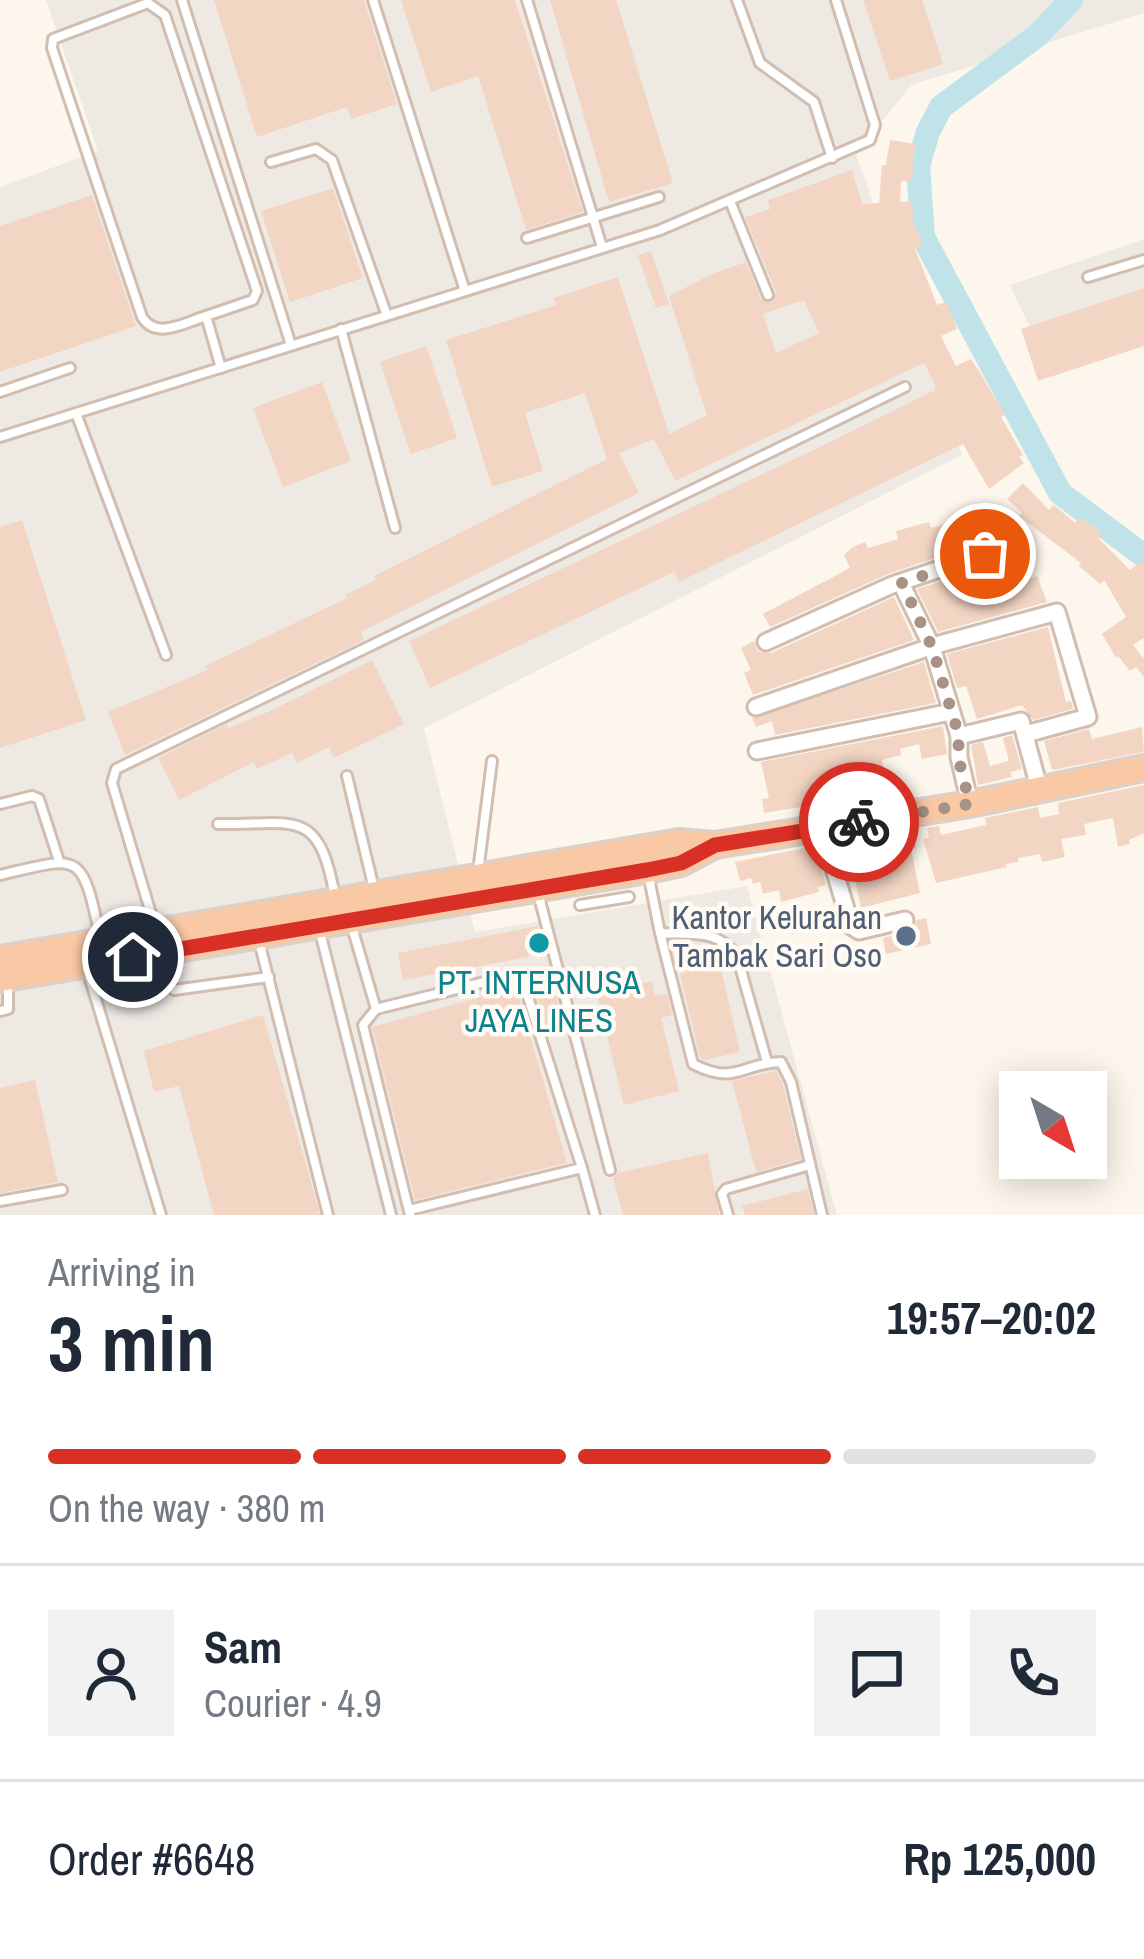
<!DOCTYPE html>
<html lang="en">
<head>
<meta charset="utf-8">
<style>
	:root { --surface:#fff; --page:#f2f2f3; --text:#1f2937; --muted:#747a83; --line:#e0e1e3; --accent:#d93025 }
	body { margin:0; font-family:"Archivo Narrow",sans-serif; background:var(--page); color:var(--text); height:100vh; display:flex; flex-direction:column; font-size:45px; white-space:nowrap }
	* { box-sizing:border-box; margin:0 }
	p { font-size:39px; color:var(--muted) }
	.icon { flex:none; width:66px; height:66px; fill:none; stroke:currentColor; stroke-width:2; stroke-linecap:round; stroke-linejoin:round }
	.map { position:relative; height:1215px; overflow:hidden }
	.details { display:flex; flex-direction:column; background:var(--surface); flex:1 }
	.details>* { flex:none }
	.needle { width:78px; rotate:141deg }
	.buttons { position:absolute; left:999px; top:1071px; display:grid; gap:24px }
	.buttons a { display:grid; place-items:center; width:108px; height:108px; border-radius:0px; background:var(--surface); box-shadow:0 6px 30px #0003; font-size:60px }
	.pin { position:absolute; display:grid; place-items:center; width:102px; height:102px; color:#fff; margin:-51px; border:6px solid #fff; border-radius:50%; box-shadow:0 3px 12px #0007 }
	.courier { position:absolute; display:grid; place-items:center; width:120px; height:120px; margin:-60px; border:9px solid #d93025; border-radius:50%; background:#fff; color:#222; box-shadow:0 3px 15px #0007 }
	.overview em { font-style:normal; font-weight:700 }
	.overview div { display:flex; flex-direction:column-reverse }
	.overview { display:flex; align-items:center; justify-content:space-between; height:204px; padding:0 48px }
	h1 { font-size:78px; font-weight:700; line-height:90px }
	.bar { display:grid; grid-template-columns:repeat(4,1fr); gap:18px 12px; align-content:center; height:144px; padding:0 48px }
	.bar i { height:15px; border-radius:9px; background:var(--line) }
	.bar .current { background:var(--accent) }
	.bar p { grid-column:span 4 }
	.line { display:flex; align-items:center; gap:30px; padding:0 48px; border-top:3px solid var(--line) }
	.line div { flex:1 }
	.round { display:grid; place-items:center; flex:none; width:126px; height:126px; border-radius:0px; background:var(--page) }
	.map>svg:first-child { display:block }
</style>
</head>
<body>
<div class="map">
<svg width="1144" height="1215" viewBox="0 0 1144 1215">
	<rect width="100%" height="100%" fill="#fdf6ec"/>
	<!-- industrial -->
	<g fill="#efe9e4">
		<path d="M46,0H1144V13L911,85L856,154L962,455L424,728L475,932L747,886L837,1215H0V187L98,151Z"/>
		<path d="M1144,239V342L1051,373L1010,285Z"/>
	</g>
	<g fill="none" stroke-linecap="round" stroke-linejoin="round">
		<!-- river -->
		<path stroke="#bfe3e8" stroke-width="24" d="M1071,0L1038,35L941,107L928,132L918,166L923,237L1060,493L1144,556"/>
	</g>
	<!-- building -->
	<g fill="#f3d5c3" fill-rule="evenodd">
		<path d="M214,0H364L397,104L351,119L347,107L257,137Z"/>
		<path d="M401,0H515L583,212L526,230L478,76L431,92Z"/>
		<path d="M550,0H616L673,183L609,202Z"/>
		<path d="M863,0H922L943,64L890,81Z"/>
		<path d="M890,140L915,144L912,181H901L900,202L912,201L914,228L917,227L922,247L915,249L937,305L947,302L957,329L941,336L956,366L971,359L979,371L1005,415L1001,417L1023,455L1019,457L1024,463L989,489L963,444L679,582L674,572L430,688L409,641L826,444L935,390V385L924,363L675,481L654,439L619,453L639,493L361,632L364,640L125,755L108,712L207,670L205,666L347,598L345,595L376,580L374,576L607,459L585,393L525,413L543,471L492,487L446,340L556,305L554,298L618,277L669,434L707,415L669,296L714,273L746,262L761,299L772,302L776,292L745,217L770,209L768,200L852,170L862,204L879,203L882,165H886ZM804,300L819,333L776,353L763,314Z"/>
		<path d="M333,188L363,278L290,302L261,211Z"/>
		<path d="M92,195L136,326L0,372V226Z"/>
		<path d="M651,251L669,304L656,308L638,255Z"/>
		<path d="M1144,288V346L1038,381L1021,329Z"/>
		<path d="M426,346L457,438L411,454L380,362Z"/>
		<path d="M322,382L351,461L283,487L253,408Z"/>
		<path d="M1023,483L1049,510L1054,505L1075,523L1079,518L1093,526L1103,535L1099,539L1130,570L1144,560V638L1133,645L1144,659V677L1136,667L1130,671L1118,656L1116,658L1102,634L1126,617L1104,580L1100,584L1079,566L1081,563L1019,516L1022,513L1007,499Z"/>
		<path d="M992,518L1000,536L888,574L770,627L763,614L850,568L844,555L853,547L865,542L868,548L898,539L896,531L929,522L931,528L953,522H966L967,527Z"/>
		<path d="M22,520L86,720L0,748V527Z"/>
		<path d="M1011,558L1022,582L1037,576L1047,602L938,632L917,589Z"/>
		<path d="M894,597L914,640L753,695L744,673L751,670L741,648L754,641L758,651L771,653Z"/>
		<path d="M1048,627L1066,702L1071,701L1073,709L1033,720L1022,705L977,719L966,686L957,688L947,654Z"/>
		<path d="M372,660L404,724L334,758L329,747L297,763L292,753L257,769L254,762L179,800L158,758L227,724L229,728L270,711Z"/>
		<path d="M924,662L936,703L775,735L772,721L756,727L752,718Z"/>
		<path d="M943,726L947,754L922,759L919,744L900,749L901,755L882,760L886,780L897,777L901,793L875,803L814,812L813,805L764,813L762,799L769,798L761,762Z"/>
		<path d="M1142,727L1144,752L1052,770L1044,741L1089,729L1092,739Z"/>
		<path d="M1012,735L1022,769L1010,772L1012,777L978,785L971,745L983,742L990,766L1009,761L1003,738Z"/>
		<path d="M1144,785V833L1129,840L1130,844L1118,847L1113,818L1084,824L1086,835L1061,839L1065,857L1042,862L1040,854L1018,858V862L1006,864L1007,867L936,883L923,839L929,838L927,828L939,826L941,835L986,825L985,818L1038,807L1040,818L1059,814L1058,803Z"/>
		<path d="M912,830L916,848L911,849L920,893L861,908L855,879L850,880L843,858L852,856L849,840Z"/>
		<path d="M815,846L826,885L818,887L819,892L781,902L779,890L763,894L760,882L753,884L751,878L740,881L735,862Z"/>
		<path d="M926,918L931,944L886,954L883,938L909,931L917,920Z"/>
		<path d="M538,926L544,950L528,953L529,957L403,980L398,953Z"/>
		<path d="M714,953L720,964L740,1052L704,1060L700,1058L680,974L687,972L684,961Z"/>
		<path d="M652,981L655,996L667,994L672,1015L661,1018L679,1091L624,1105L597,995Z"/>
		<path d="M553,985L566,1032L549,1036L534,989Z"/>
		<path d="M516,987L567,1163L415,1200L372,1027Z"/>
		<path d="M263,1015L309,1175L320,1215H214L179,1086L154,1092L144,1051Z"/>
		<path d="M776,1071L783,1085L801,1159L756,1172L732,1081Z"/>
		<path d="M35,1080L58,1182L0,1193V1088Z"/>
		<path d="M708,1153L719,1215H623L613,1178L617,1173Z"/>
		<path d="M808,1189L814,1215H745L742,1206Z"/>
	</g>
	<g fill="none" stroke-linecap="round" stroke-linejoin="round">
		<defs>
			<g id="service">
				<path d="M182,0L291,345"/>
				<path d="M373,0L465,291"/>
				<path d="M527,0L602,247"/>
				<path d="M737,0L760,63L814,102L832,158"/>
				<path d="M271,162L316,149L332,160L386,313"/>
				<path d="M730,201L768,295"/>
				<path d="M527,238L659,197"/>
				<path d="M1088,277L1144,260"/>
				<path d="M206,316C184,323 156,340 142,317L52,48L53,39L148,3L165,15L257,291L253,300L206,316L221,368"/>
				<path d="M341,329L395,528"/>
				<path d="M0,392L70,368"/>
				<path d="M76,413L166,655"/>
				<path d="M0,437L660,230L870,140L875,125L836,0"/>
				<path d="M347,776L374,889"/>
				<path d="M0,804L32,796L39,799L59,861"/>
				<path d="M218,824C295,825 319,806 335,897"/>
				<path d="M478,872L492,761"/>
				<path d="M648,873L660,933"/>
				<path d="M0,875C80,856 82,850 100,937"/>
				<path d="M538,893L610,1170"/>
				<path d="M580,905L629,897"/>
				<path d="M155,927L112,783L116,769L905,387"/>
				<path d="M352,927L376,1009L363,1025L410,1215"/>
				<path d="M320,932L391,1215"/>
				<path d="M259,941L328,1215"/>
				<path d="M86,966L161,1215"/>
				<path d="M174,990L269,977"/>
				<path d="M376,1009L513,975L522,978L582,1168L409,1210"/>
				<path d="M0,1011L8,1009V980"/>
				<path d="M767,1062L737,956C717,928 691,935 660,933L693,1064C736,1086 742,1063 781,1062L791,1082L822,1215"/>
				<path d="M582,1168L595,1215"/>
				<path d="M0,1201L62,1190"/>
				<path d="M728,1215L722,1194L726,1189L810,1165"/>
			</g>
			<g id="minor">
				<path d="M901,583L932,647L959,736V757L970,804"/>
				<path d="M766,642L892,585L1008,546"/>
				<path d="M756,707L936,645L1057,612L1088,717L1026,734"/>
				<path d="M959,736L1021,721L1040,791"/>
				<path d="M757,751L951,712"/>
				<path d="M822,828L851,926L859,931L905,920"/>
			</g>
			<g id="trunk">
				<path d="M0,959L679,842L715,845L970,804L1144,768"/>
				<path d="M0,979L647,870L681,863L713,846"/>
			</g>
		</defs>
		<!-- service casing -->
		<use href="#service" stroke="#d1beb0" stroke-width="14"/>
		<!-- minor casing -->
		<use href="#minor" stroke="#d1beb0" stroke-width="21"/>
		<!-- trunk casing -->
		<use href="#trunk" stroke="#dad1cd" stroke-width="30"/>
		<!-- service -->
		<use href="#service" stroke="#fff" stroke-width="8"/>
		<!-- minor -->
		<use href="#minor" stroke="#fff" stroke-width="15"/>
		<!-- trunk -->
		<use href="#trunk" stroke="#f9c8a4" stroke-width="24"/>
	</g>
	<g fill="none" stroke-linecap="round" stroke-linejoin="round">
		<!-- done -->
		<path stroke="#a89285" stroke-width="12" stroke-dasharray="0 21.6" d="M859,822L970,804L958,757L959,736L932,647L902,583L985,554"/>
		<!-- route -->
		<path stroke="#d93025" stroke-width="15" d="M133,957L647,870L681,863L715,845L859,822"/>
	</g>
	<!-- markers -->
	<circle fill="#5c6f8a" stroke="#fffaf3" stroke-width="4.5" cx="906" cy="936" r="12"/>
	<circle fill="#0f9aa8" stroke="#fffaf3" stroke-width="4.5" cx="539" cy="943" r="12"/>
	<g text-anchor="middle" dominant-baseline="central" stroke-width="9" stroke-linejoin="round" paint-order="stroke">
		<!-- service labels -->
		<g font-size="33" fill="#4e5e75" stroke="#fffaf3" text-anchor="end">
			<text x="882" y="917">Kantor Kelurahan<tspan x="882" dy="38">Tambak Sari Oso</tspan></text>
		</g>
		<!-- culture labels -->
		<g font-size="33" fill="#0d838f" stroke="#fffaf3">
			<text x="539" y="982">PT. INTERNUSA<tspan x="539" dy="38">JAYA LINES</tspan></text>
		</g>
	</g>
</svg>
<div class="buttons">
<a><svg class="needle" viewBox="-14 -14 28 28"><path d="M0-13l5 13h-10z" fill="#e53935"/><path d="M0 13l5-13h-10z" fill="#747a83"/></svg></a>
</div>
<div class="pin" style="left:985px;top:554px;background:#ea580c"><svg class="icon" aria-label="bag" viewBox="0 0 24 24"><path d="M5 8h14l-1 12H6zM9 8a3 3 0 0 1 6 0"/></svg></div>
<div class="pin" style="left:133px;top:957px;background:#1f2937"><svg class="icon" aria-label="home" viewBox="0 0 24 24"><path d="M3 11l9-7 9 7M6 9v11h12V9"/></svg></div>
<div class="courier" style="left:859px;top:822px"><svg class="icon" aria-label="bike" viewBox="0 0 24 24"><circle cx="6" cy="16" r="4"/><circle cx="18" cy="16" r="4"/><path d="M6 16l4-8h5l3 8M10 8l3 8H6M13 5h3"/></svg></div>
</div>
<section class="details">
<div class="overview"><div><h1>3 min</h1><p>Arriving in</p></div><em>19:57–20:02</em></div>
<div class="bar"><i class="current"></i><i class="current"></i><i class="current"></i><i></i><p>On the way · 380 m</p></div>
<div class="line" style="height:216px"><a class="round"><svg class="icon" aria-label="person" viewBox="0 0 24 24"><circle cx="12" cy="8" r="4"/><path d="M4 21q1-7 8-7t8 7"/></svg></a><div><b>Sam</b><p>Courier · 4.9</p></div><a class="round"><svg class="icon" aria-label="chat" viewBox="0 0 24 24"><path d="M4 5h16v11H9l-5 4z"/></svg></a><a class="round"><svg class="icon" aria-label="phone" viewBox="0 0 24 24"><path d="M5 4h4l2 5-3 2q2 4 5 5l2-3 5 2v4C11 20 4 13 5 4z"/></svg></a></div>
<div class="line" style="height:156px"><div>Order #6648</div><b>Rp 125,000</b></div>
</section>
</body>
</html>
